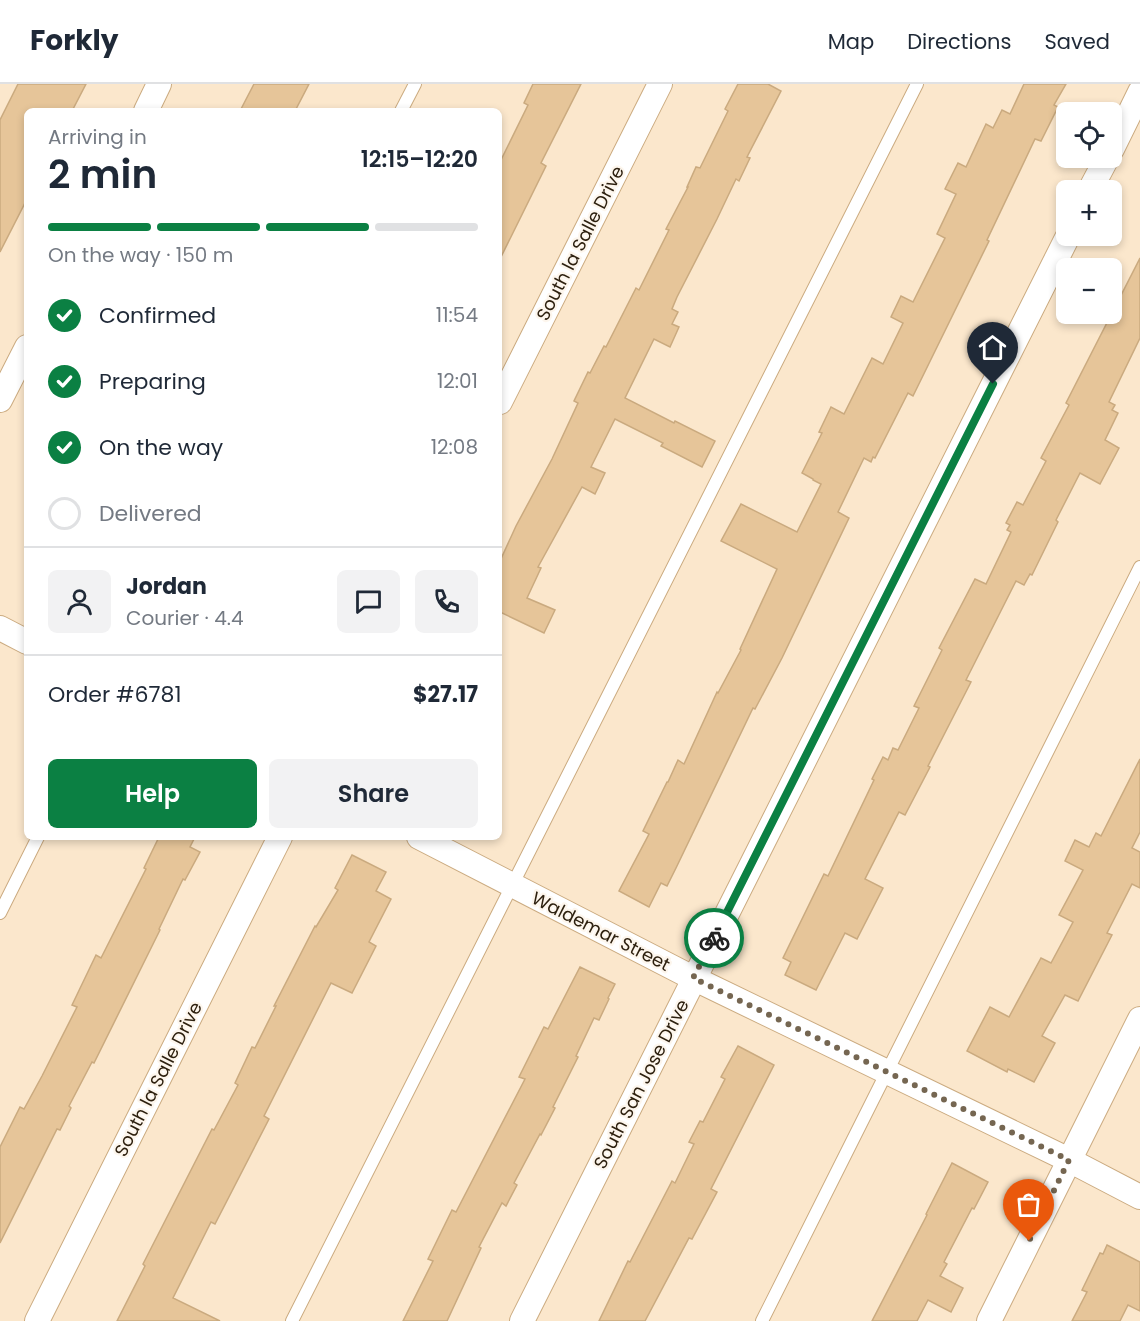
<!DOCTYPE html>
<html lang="en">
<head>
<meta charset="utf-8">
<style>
	:root { --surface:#fff; --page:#f2f2f3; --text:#1f2937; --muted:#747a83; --line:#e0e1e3; --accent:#0b8043 }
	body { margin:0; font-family:Poppins,sans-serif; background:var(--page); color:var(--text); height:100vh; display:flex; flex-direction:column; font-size:22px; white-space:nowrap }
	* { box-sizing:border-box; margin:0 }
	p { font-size:20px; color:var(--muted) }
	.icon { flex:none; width:33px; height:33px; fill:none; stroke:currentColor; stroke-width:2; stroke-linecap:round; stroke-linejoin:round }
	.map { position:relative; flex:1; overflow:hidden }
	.sheet { position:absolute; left:24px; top:24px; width:478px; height:732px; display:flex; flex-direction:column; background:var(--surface); border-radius:9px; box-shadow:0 3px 9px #0003 }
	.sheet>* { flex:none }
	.tools { position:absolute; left:1056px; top:18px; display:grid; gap:12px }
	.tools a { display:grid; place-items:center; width:66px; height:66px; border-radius:9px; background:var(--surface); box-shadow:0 3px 9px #0003; font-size:30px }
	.pin { position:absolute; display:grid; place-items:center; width:51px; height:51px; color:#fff; margin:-62px -26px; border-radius:50% 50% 50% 0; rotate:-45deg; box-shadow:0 0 6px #0007 }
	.pin .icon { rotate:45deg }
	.courier { position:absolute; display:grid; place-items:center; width:60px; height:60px; margin:-30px; border:4px solid #0b8043; border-radius:50%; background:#fff; color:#222; box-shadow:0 2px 8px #0007 }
	.head em { font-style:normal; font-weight:600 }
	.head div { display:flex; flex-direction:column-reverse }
	.head { display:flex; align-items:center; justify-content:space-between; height:102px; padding:0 24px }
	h1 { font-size:39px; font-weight:600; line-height:45px }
	.bar { display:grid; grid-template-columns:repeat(4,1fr); gap:9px 6px; align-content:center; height:72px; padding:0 24px }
	.bar i { height:8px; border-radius:4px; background:var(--line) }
	.bar .current { background:var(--accent) }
	.bar p { grid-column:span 4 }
	.line { display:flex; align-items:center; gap:15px; padding:0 24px; border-top:2px solid var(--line) }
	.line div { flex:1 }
	.round { display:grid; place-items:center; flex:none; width:63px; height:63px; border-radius:9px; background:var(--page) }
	ol { padding:0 24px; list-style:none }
	li { display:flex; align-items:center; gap:18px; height:66px }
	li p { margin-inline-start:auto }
	li .icon { padding:6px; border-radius:50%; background:var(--accent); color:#fff; stroke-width:4 }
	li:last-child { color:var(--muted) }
	li i { width:33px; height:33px; border:3px solid var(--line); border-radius:50% }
	.button { display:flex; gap:12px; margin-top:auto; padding:12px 24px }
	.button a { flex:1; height:69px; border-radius:9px; background:var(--accent); color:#fff; font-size:24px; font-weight:600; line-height:69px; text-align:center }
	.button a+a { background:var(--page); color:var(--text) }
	header { display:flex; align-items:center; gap:36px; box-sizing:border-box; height:84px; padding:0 30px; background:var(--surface); border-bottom:2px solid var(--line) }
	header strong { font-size:28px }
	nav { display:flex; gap:33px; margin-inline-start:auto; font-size:21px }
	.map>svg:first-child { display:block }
</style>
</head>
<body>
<header>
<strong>Forkly</strong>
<nav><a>Map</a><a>Directions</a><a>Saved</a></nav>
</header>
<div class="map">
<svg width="1140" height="1237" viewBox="0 0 1140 1237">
	<rect width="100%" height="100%" fill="#fbe7cc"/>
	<!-- building -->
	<g fill="#e6c599" stroke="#caaa7f" stroke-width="1.5">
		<path d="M18,0H86L72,27H27V115L0,168V36Z"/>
		<path d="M254,0H309L295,27H240Z"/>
		<path d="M533,0H581L541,79L546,82L500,175V78L528,21L524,19Z"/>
		<path d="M738,0H768L781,7L747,73L750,74L739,97L736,95L717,135L677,213L672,225L678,228L672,240L679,243L670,263L654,255L625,314L674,339L675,337L715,357L702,383L661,362L663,359L615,335L591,383L605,389L595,410L582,403L538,483L541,484L527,514L555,526L544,549L500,528V477L516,442L552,375L578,319L574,317L588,288L590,289L604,262L606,263L636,204L639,206L669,146L666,145L688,103H687L696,83L700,84L728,27L725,25Z"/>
		<path d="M1024,0H1066L1054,21L1058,23L1041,57L1035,55L987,156L989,157L913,312L908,309L875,374L873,373L871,378L864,374L838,428L849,434L782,574L755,625L753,624L676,784L667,802L661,799L649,823L619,807L649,750L643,747L667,698H668L678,676L684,680L717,608L718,609L741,566L740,565L777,485L721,457L741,420L797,448L821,400L813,396V395L802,389L822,349L819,348L831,323L844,330L872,274L883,280L903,239L891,233L901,212L913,218L945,154L937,150L956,110L945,105L958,79L966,83L986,40L993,44L1002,26L1010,30Z"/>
		<path d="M1140,174V254L1109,318L1115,321L1112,326L1118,329L1105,356L1119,364L1100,400L1080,389L1056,436L1058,438L1032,491L1030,490L1024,501L1016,497L966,596L971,598L928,682L930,683L905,731L899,728L865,795L883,804L857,855L845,849L816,906L785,891L791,878L783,874L824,790L828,792L874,696L872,695L883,673L888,676L893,664L898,666L919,624L914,622L942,566L939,564L975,495L986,500L1011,448L1007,446L1010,441L1006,439L1017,418L1023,421L1046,377L1041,374L1069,321L1066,319Z"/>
		<path d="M1140,675V748L1132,764L1140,768V804L1132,800L1107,849L1112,851L1078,917L1065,911L1042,952L1055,959L1034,998L1008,985L1007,988L967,967L990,923L1009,933L1041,874L1051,879L1073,838L1059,831L1083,786L1065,777L1075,756L1089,763L1096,749L1101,752Z"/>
		<path d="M159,753H195L190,763L200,768L185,796L183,795L159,845L160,846L94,979L92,978L69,1022L71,1024L60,1046L57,1045L0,1159V1063L20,1023L24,1025L42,992L77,923L72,921L96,871L101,874L146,785L144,784Z"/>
		<path d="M352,771L386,788L376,807L391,815L369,858L376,862L352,909L331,899L264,1032L269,1035L215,1140L211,1138L173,1214L220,1237H117L145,1182L143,1180L212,1045L214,1046L238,1001L235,999L252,963L255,964L276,922H274L315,842L316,843L338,806L335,804Z"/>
		<path d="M580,883L615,900L608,914L609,915L599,936L594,934L576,972L578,973L553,1023L555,1024L541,1051L540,1050L514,1099L517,1101L506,1122L502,1119L479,1163L481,1164L447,1237H403L433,1177L428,1175L452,1126L456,1128L525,995L519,993L544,943L548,945Z"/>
		<path d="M738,962L774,981L711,1105L717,1108L692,1155L689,1154L645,1237H599L628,1177L630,1178L672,1097L675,1099L694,1060L689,1058L700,1037L703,1038L725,995L721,993Z"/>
		<path d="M952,1079L988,1098L974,1125L972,1124L944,1178L947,1180L940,1192L963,1204L951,1228L928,1216L917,1237H872L927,1131L926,1130Z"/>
		<path d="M1107,1161L1140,1178V1227L1128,1221L1120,1237H1072L1087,1208L1082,1206L1100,1169L1103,1170Z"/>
	</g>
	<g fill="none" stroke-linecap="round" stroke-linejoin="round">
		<defs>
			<g id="service">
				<path d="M401,27L415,0"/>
				<path d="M0,829L38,753"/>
				<path d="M292,1237L917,0"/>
				<path d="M762,1237L1140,483"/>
			</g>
			<g id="minor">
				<path d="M146,27L159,0"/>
				<path d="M1112,65L1140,8"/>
				<path d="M1090,106L1107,74"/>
				<path d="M0,316L27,263"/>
				<path d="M500,318L660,0"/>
				<path d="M0,544L27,558"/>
				<path d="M419,753L693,894L1069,1076L1140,1113"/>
				<path d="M37,1237L280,753"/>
				<path d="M522,1237L1068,152"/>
				<path d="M989,1237L1140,935"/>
			</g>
		</defs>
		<!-- service casing -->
		<use href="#service" stroke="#cbab80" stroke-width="14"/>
		<!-- minor casing -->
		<use href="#minor" stroke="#cbab80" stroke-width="26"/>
		<!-- service -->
		<use href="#service" stroke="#fff" stroke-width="12"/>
		<!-- minor -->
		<use href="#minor" stroke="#fff" stroke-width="24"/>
	</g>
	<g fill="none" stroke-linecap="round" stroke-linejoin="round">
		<!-- done -->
		<path stroke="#756651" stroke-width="6" stroke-dasharray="0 10.8" d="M714,854L693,894L1069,1076L1029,1157"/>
		<!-- route -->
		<path stroke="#0b8043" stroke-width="8" d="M714,854L993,300"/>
	</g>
	<g text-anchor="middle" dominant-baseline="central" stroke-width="4.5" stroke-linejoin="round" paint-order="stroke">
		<!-- street labels -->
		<g font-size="18" fill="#2d200f" stroke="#fdf6ed">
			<text transform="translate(580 159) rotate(-63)">South la Salle Drive</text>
			<text transform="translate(601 847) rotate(27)">Waldemar Street</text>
			<text transform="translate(158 995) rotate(-63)">South la Salle Drive</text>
			<text transform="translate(641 1000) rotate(-63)">South San Jose Drive</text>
		</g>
	</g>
</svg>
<div class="tools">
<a><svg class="icon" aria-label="locate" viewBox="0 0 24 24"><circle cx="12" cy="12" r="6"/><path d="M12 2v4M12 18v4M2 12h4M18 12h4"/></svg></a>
<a>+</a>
<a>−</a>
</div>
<div class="pin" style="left:1029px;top:1157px;background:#ea580c"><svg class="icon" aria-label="bag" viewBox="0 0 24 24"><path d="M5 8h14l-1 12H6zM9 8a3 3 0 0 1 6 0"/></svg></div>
<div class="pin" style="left:993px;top:300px;background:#1f2937"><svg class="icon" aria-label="home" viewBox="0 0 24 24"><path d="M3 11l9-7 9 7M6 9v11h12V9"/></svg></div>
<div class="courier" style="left:714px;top:854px"><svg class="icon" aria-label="bike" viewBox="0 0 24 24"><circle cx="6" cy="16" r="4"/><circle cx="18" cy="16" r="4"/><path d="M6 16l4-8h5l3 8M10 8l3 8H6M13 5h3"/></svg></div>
<section class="sheet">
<div class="head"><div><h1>2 min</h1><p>Arriving in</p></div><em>12:15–12:20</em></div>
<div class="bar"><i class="current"></i><i class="current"></i><i class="current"></i><i></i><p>On the way · 150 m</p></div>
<ol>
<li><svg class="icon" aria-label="check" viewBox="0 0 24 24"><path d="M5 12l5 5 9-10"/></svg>Confirmed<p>11:54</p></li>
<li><svg class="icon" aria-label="check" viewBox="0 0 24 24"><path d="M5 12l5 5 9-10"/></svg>Preparing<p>12:01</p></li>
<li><svg class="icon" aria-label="check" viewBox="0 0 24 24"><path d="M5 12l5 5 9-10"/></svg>On the way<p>12:08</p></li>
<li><i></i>Delivered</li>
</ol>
<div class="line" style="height:108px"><a class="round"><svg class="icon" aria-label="person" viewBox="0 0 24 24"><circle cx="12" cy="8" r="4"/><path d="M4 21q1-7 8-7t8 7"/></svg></a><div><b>Jordan</b><p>Courier · 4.4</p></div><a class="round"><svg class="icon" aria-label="chat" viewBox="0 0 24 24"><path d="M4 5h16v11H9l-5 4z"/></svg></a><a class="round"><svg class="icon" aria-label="phone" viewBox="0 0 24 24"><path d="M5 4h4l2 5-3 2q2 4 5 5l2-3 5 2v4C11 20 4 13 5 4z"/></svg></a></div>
<div class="line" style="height:78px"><div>Order #6781</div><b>$27.17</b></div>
<div class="button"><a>Help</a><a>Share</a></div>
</section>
</div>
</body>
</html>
